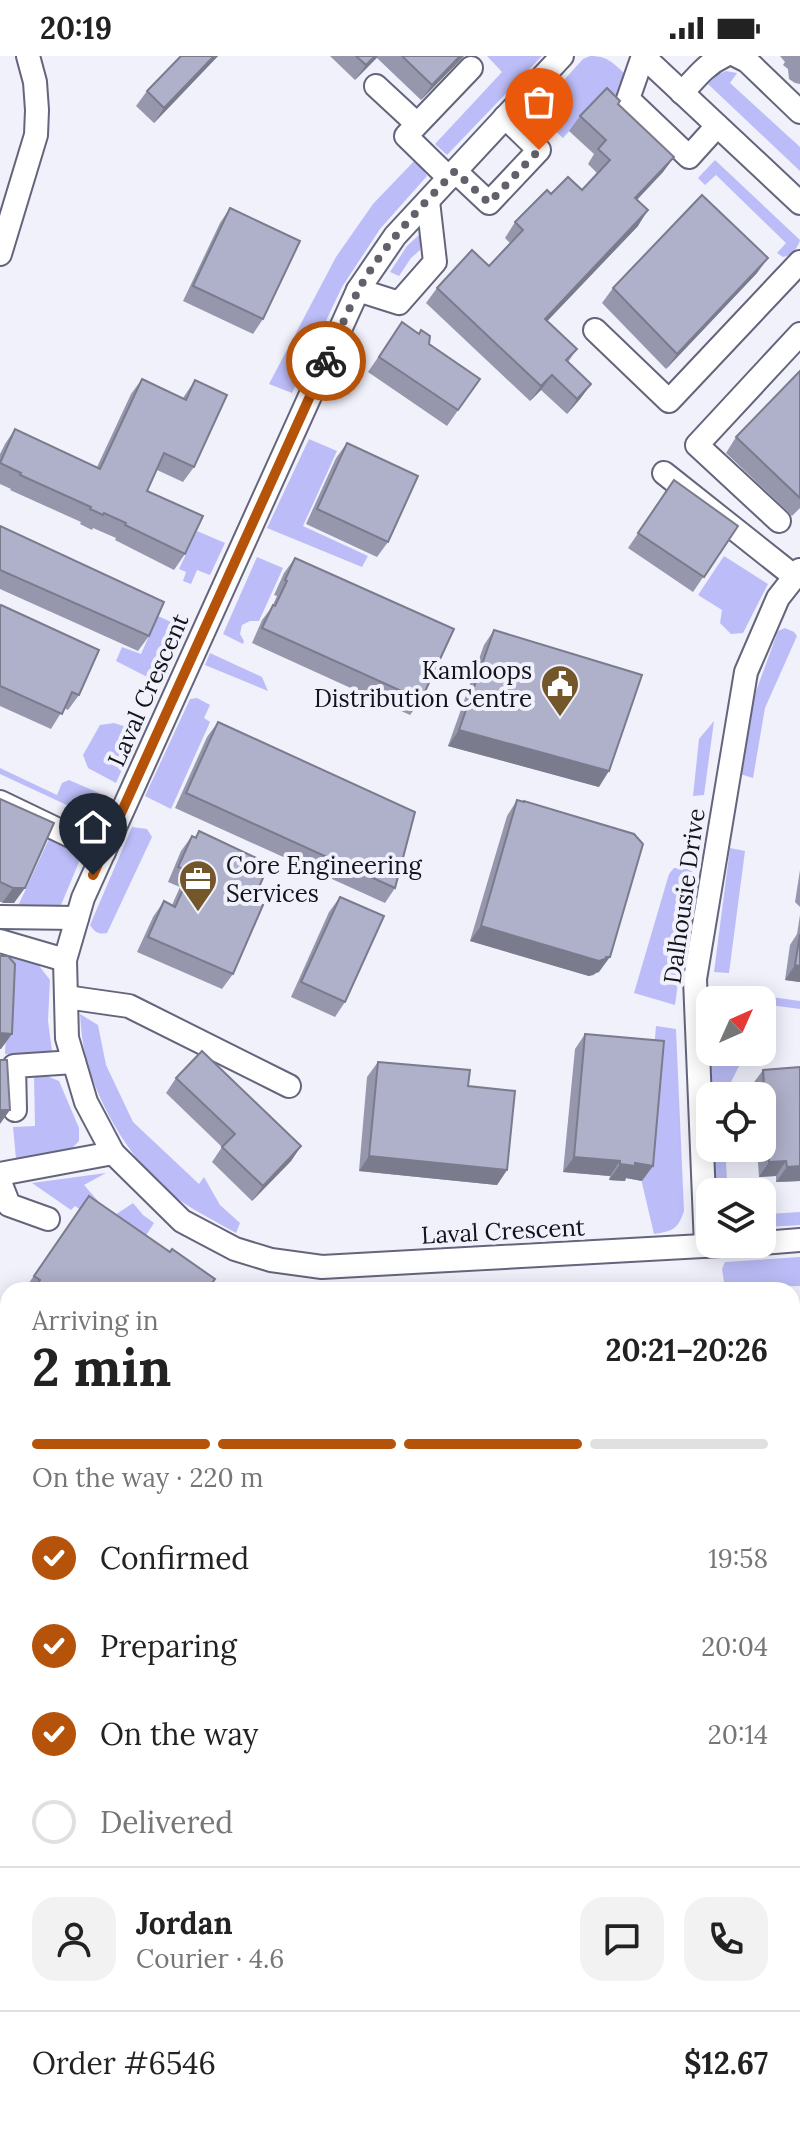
<!DOCTYPE html>
<html lang="en">
<head>
<meta charset="utf-8">
<style>
	:root { --surface:#fff; --page:#f2f2f2; --text:#222; --muted:#767676; --line:#e0e0e0; --accent:#b45309 }
	body { margin:0; font-family:Lora,serif; background:var(--page); color:var(--text); height:100vh; display:flex; flex-direction:column; font-size:30px; white-space:nowrap }
	* { box-sizing:border-box; margin:0 }
	p { font-size:26px; color:var(--muted) }
	.icon { flex:none; width:44px; height:44px; fill:none; stroke:currentColor; stroke-width:2; stroke-linecap:round; stroke-linejoin:round }
	.map { position:relative; flex:1; overflow:hidden }
	.sheet { position:absolute; left:0px; top:1226px; width:800px; height:848px; display:flex; flex-direction:column; background:var(--surface); border-radius:24px 24px 0 0; box-shadow:0 4px 20px #0003 }
	.sheet>* { flex:none }
	.needle { width:52px; rotate:45deg }
	.controls { position:absolute; left:696px; top:930px; display:grid; gap:16px }
	.controls a { display:grid; place-items:center; width:80px; height:80px; border-radius:16px; background:var(--surface); box-shadow:0 4px 20px #0003; font-size:40px }
	.pin { position:absolute; display:grid; place-items:center; width:68px; height:68px; color:#fff; margin:-82px -34px; border-radius:50% 50% 50% 0; rotate:-45deg; box-shadow:0 0 8px #0007 }
	.pin .icon { rotate:45deg }
	.courier { position:absolute; display:grid; place-items:center; width:80px; height:80px; margin:-40px; border:6px solid #b45309; border-radius:50%; background:#fff; color:#222; box-shadow:0 2px 10px #0007 }
	.head em { font-style:normal; font-weight:700 }
	.head div { display:flex; flex-direction:column-reverse }
	.head { display:flex; align-items:center; justify-content:space-between; height:136px; padding:0 32px }
	h1 { font-size:52px; font-weight:700; line-height:60px }
	.bar { display:grid; grid-template-columns:repeat(4,1fr); gap:12px 8px; align-content:center; height:96px; padding:0 32px }
	.bar i { height:10px; border-radius:6px; background:var(--line) }
	.bar .current { background:var(--accent) }
	.bar p { grid-column:span 4 }
	.line { display:flex; align-items:center; gap:20px; padding:0 32px; border-top:2px solid var(--line) }
	.line div { flex:1 }
	.round { display:grid; place-items:center; flex:none; width:84px; height:84px; border-radius:24px; background:var(--page) }
	ol { padding:0 32px; list-style:none }
	li { display:flex; align-items:center; gap:24px; height:88px }
	li p { margin-inline-start:auto }
	li .icon { padding:8px; border-radius:50%; background:var(--accent); color:#fff; stroke-width:4 }
	li:last-child { color:var(--muted) }
	li i { width:44px; height:44px; border:4px solid var(--line); border-radius:50% }
	.status { display:flex; justify-content:space-between; align-items:center; height:56px; padding:0 40px; background:var(--surface); direction:ltr }
	.status svg { height:22px; fill:currentColor }
	.map>svg:first-child { display:block }
</style>
</head>
<body>
<div class="status"><b>20:19</b><svg viewBox="0 0 49 12"><path d="M0 12V9h3v3zM5 12V6h3v6zM10 12V3h3v9zM15 12V0h3v12zM26 1h20v11H26zM47 4h2v5h-2z"/></svg></div>
<div class="map">
<svg width="800" height="2074" viewBox="0 0 800 2074">
	<rect width="100%" height="100%" fill="#f0f1fb"/>
	<!-- green -->
	<g fill="#bcbdf8">
		<path d="M487,0H542L447,99L435,88L502,16Z"/>
		<path d="M590,0C607,0 612,6 624,17L615,43L600,41L563,82L535,56L583,3Z"/>
		<path d="M726,15L737,17L730,27L800,91V115L708,28L717,19Z"/>
		<path d="M416,103L427,120L380,173L342,231L292,337L269,328L336,201L373,148Z"/>
		<path d="M715,104L800,184C798,192 791,200 783,201L777,197L786,187L716,119L705,129L698,122Z"/>
		<path d="M420,178V194L411,202L399,220L390,216L407,190Z"/>
		<path d="M309,383L337,395L303,470L368,500L362,511L267,472Z"/>
		<path d="M197,475L225,487L210,519L197,514L191,528L183,525L186,516L179,513Z"/>
		<path d="M724,500L768,528L743,577L731,578L720,567L722,554L698,539Z"/>
		<path d="M257,501L283,512L259,565H250L242,569L240,578L244,585L243,588L223,578Z"/>
		<path d="M158,560L186,573L161,628L116,605L122,591L141,598Z"/>
		<path d="M785,572L794,576L797,580L765,652L753,722L740,718L751,649L778,575Z"/>
		<path d="M210,597L262,621L268,635L205,609Z"/>
		<path d="M197,642L210,649L204,662L210,666L171,753L145,740L190,643Z"/>
		<path d="M714,665L704,739L693,740L699,683Z"/>
		<path d="M114,667L139,675L116,727L88,712L83,699L100,669Z"/>
		<path d="M0,712L57,739L62,727L69,724L99,737L82,773L71,770L67,764L71,751L0,718Z"/>
		<path d="M132,771L147,773L152,781L107,877C98,879 95,876 90,869Z"/>
		<path d="M49,783L73,795L79,806L61,849L41,854L17,852Z"/>
		<path d="M730,792L745,795L729,917L714,916Z"/>
		<path d="M674,812H685L693,816L675,949L634,937L669,818Z"/>
		<path d="M11,898L37,907L50,924L48,965L52,995L38,1000L5,998L8,926L2,902Z"/>
		<path d="M712,933L800,945V953L770,949L762,965V944H711Z"/>
		<path d="M710,957V996H746L724,1040H710L707,985Z"/>
		<path d="M80,958L98,969L106,1009L133,1066L199,1128L204,1121L220,1149L240,1167L236,1177C217,1166 196,1156 178,1143C135,1112 98,1051 86,1001C82,987 81,972 80,958Z"/>
		<path d="M656,970L676,973L684,1155C678,1173 673,1175 654,1178L642,1127Z"/>
		<path d="M44,1019L59,1025L79,1072V1085L70,1094L16,1103L13,1071L35,1070L34,1020Z"/>
		<path d="M714,1092H725L727,1123L734,1136H716Z"/>
		<path d="M106,1117L84,1129L112,1161L133,1147L143,1159L154,1167L138,1192L75,1150L71,1154L32,1127Z"/>
		<path d="M800,1156V1169L768,1171V1158Z"/>
		<path d="M800,1201V1230L731,1231L724,1226L722,1213L725,1206Z"/>
		<path d="M0,1885L8,1886V2066H133L131,2074H0Z"/>
	</g>
	<g fill="none" stroke-linecap="round" stroke-linejoin="round">
		<defs>
			<g id="minor">
				<path d="M562,0L395,180L358,234L83,842L65,904L67,982L86,1046L113,1097L182,1165L235,1193L271,1204L322,1211L739,1188"/>
				<path d="M643,0L800,147"/>
				<path d="M643,0L628,43L689,101L717,70"/>
				<path d="M737,0L747,5L800,56"/>
				<path d="M376,30L417,68"/>
				<path d="M682,37C695,23 706,8 724,0"/>
				<path d="M455,115L489,147L539,94L505,61"/>
				<path d="M449,122L406,80L471,12"/>
				<path d="M0,198L36,79L37,54L35,26L28,0"/>
				<path d="M358,234L399,247L435,206L428,145"/>
				<path d="M595,274L669,345L800,206"/>
				<path d="M664,417L795,521"/>
				<path d="M779,465L697,389L800,278"/>
				<path d="M0,746L104,796"/>
				<path d="M0,861L77,862"/>
				<path d="M0,885L65,904"/>
				<path d="M66,941L129,950L289,1030"/>
				<path d="M15,1054L14,1010L74,1006"/>
				<path d="M0,1118L113,1097"/>
				<path d="M0,1126L9,1149L48,1163"/>
				<path d="M762,1187L800,1184"/>
				<path d="M706,1190L695,923L746,616L778,542L800,514"/>
				<path d="M792,1856L800,1858"/>
				<path d="M282,2066L290,2074"/>
				<path d="M520,2066L528,2074"/>
				<path d="M233,2074L236,2066"/>
				<path d="M627,2074L636,2066"/>
			</g>
			<g id="highway">
				<path d="M792,1605L800,1607"/>
				<path d="M792,1639L800,1641"/>
				<path d="M792,1666L800,1668"/>
				<path d="M0,1725L8,1721"/>
				<path d="M0,1765L8,1761"/>
			</g>
		</defs>
		<!-- minor casing -->
		<use href="#minor" stroke="#64657b" stroke-width="26"/>
		<!-- highway casing -->
		<use href="#highway" stroke="#d0d0d2" stroke-width="36"/>
		<!-- minor -->
		<use href="#minor" stroke="#fff" stroke-width="22"/>
		<!-- highway -->
		<use href="#highway" stroke="#babafc" stroke-width="32"/>
	</g>
	<!-- wall -->
	<g fill="#9697ad">
		<path d="M181,0H218L154,67L136,50L147,35Z"/>
		<path d="M330,0H464L421,44L377,2L355,24Z"/>
		<path d="M780,0H800V28L795,27L789,23L788,13L783,9L785,6Z"/>
		<path d="M618,48L674,101L663,116L637,144L638,170L547,265L577,293L568,306L591,328L580,343L567,358L541,334L530,345L426,247L437,232L489,210L510,187L505,182L515,166L582,134L598,118L588,108L594,98L569,75L580,60Z"/>
		<path d="M230,152L263,263L253,278L183,245L220,167Z"/>
		<path d="M757,217L666,313L602,247L613,232Z"/>
		<path d="M402,266L429,288L480,323L447,370L368,316Z"/>
		<path d="M800,315V452L792,460L726,397L736,381Z"/>
		<path d="M142,323L183,342L195,324L194,411L183,426L157,414L147,435L185,498L174,514L115,484L116,482L93,472L92,474L80,468L81,466L10,434L11,433L0,428V398L5,388L15,373L97,411L131,338Z"/>
		<path d="M347,387L388,486L377,501L306,468L336,402Z"/>
		<path d="M674,424L738,470L693,536L628,492Z"/>
		<path d="M0,470L149,580L138,595L0,533Z"/>
		<path d="M295,502L421,644L410,659L252,587L262,564L272,551L277,540L274,539L284,517Z"/>
		<path d="M0,550L79,639L68,654L64,652L51,673L0,650Z"/>
		<path d="M494,574L599,731L448,690L484,589Z"/>
		<path d="M218,666L395,832L385,847L175,752L207,681Z"/>
		<path d="M0,743L54,767L14,847L0,846Z"/>
		<path d="M517,744L599,916H596L594,919L589,920L470,885L507,760Z"/>
		<path d="M199,775L253,845L233,918L222,933L137,896L153,861L164,845L172,849L180,831L168,826L181,795L192,780L195,781Z"/>
		<path d="M800,814V851L795,846Z"/>
		<path d="M340,841L345,946L335,961L291,941L329,856Z"/>
		<path d="M800,859V926L785,924L790,889L797,878Z"/>
		<path d="M585,978L642,1125L626,1122L625,1125L609,1124L610,1120L563,1116L575,993Z"/>
		<path d="M378,1006L468,1030L507,1114L497,1129L359,1115L367,1021Z"/>
		<path d="M800,1011V1125L776,1126V1120L759,1121L757,1092H762V1040H753L752,1029L763,1014Z"/>
		<path d="M176,1022L301,1090L291,1105L252,1145L212,1106L222,1091L166,1037Z"/>
		<path d="M89,1140L207,1234H24Z"/>
		<path d="M8,1270V1309L0,1304V1281Z"/>
		<path d="M800,1887V1940L792,1938V1898Z"/>
		<path d="M142,2066H203L206,2069L142,2074Z"/>
		<path d="M410,2066H483L490,2074H417Z"/>
	</g>
	<!-- shaded-wall -->
	<g fill="#7a7b8d">
		<path d="M214,0H218L154,67L164,52Z"/>
		<path d="M375,0H378L355,24L366,9Z"/>
		<path d="M460,0H464L421,44L432,29Z"/>
		<path d="M674,101L663,116L624,157L635,142Z"/>
		<path d="M648,154L638,170L535,278L545,263Z"/>
		<path d="M768,202L757,217L666,313L677,298Z"/>
		<path d="M552,319L541,334L530,345L541,330Z"/>
		<path d="M591,328L580,343L567,358L577,343Z"/>
		<path d="M459,674L609,715L599,731L448,690Z"/>
		<path d="M13,832H25L14,847H2Z"/>
		<path d="M481,870L606,901H610L599,916L589,920L470,885Z"/>
		<path d="M795,909L800,910V926L785,924Z"/>
		<path d="M0,977L12,978L1,993H0Z"/>
		<path d="M0,1054H10L0,1068Z"/>
		<path d="M301,1090L291,1105L252,1145L263,1130Z"/>
		<path d="M369,1100L507,1114L497,1129L359,1115Z"/>
		<path d="M574,1101L620,1105L610,1120L563,1116Z"/>
		<path d="M786,1105L776,1120L759,1121L769,1106Z"/>
		<path d="M635,1107L653,1110L642,1125L626,1122L625,1125L609,1124L620,1108Z"/>
		<path d="M800,1110V1125L776,1126L787,1111Z"/>
		<path d="M792,1348H800V1356L795,1363H792Z"/>
		<path d="M792,1788L800,1790V1809L796,1808L792,1813Z"/>
		<path d="M793,1913L800,1915V1940L792,1938Z"/>
	</g>
	<!-- building -->
	<g fill="#afb0c9" stroke="#7a7b8d" stroke-width="2">
		<path d="M181,0H214L164,52L147,35Z"/>
		<path d="M356,0H375L366,9Z"/>
		<path d="M402,0H460L432,29Z"/>
		<path d="M607,32L620,45L618,48L674,101L635,142L648,154L545,263L577,293L566,304L591,328L577,343L552,319L541,330L437,232L472,194L489,210L523,174L515,166L547,134L551,138L568,121L582,134L610,104L598,93L606,84L580,60Z"/>
		<path d="M702,139L768,202L677,298L613,232Z"/>
		<path d="M230,152L300,185L263,263L193,230Z"/>
		<path d="M402,266L419,278L421,274L430,280L429,288L480,323L458,354L379,301Z"/>
		<path d="M800,315V442L736,381Z"/>
		<path d="M142,323L186,344L195,324L227,339L194,411L164,397L147,435L203,460L185,498L125,469L126,467L104,457L103,459L90,453L91,451L20,419L21,417L0,407L15,373L100,413Z"/>
		<path d="M347,387L418,420L388,486L317,453Z"/>
		<path d="M674,424L738,470L704,521L638,477Z"/>
		<path d="M0,470L164,546L149,580L0,514Z"/>
		<path d="M295,502L454,573L421,644L262,572L273,549L275,550L287,525L285,524Z"/>
		<path d="M1,549L99,594L79,639L72,636L62,658L0,630V551Z"/>
		<path d="M494,574L642,619L609,715L459,674Z"/>
		<path d="M218,666L415,756L395,832L186,737Z"/>
		<path d="M0,743L54,767L25,832H13L0,826Z"/>
		<path d="M517,744L524,746V745L634,778L643,788L610,901H606L605,903L599,905L481,870Z"/>
		<path d="M199,775L269,808L253,845L263,849L233,918L148,881L164,845L175,851L191,816L178,811L192,780L196,782Z"/>
		<path d="M340,841L384,860L345,946L301,926Z"/>
		<path d="M800,878V910L795,909Z"/>
		<path d="M0,900H8L15,908L12,978L0,977Z"/>
		<path d="M585,978L664,985L653,1110L635,1107V1110L620,1108V1105L574,1101Z"/>
		<path d="M202,995L301,1090L263,1130L222,1091L235,1078L176,1022Z"/>
		<path d="M0,1004H7L10,1054H0Z"/>
		<path d="M378,1006L470,1014L468,1030L515,1035L507,1114L369,1100Z"/>
		<path d="M800,1011V1110L787,1111L786,1105L769,1106L763,1014Z"/>
		<path d="M89,1140L170,1196L172,1193L215,1223L207,1234H33L40,1224L34,1220Z"/>
		<rect x="792" y="1266" width="8" height="82"/>
		<path d="M8,1270V1287L0,1281Z"/>
		<path d="M792,1760L800,1762V1790L792,1788Z"/>
		<path d="M800,1887V1915L793,1913Z"/>
		<path d="M150,2066H203L206,2069H221V2074H142Z"/>
		<path d="M445,2066H483L490,2074H453Z"/>
		<path d="M730,2066L737,2074H722Z"/>
	</g>
	<g fill="none" stroke-linecap="round" stroke-linejoin="round">
		<!-- done -->
		<path stroke="#60616a" stroke-width="8" stroke-dasharray="0 14.4" d="M326,305C336,283 346,259 357,237C381,191 420,152 455,115L489,147L539,94"/>
		<!-- route -->
		<path stroke="#b45309" stroke-width="10" d="M93,819L326,305"/>
	</g>
	<!-- icons -->
	<defs>
		<symbol id="civic-pin" viewBox="-11 -11 22 30"><path d="M0 17L-7.5 6A9.5 9.5 0 1 1 7.5 6Z" fill="#74562b" stroke="#f0f1fb"/><path d="M-.6-6.5H3V-4.5H.6V-3L4-1V1h2V6H-6V1h2V-1L-.6-3ZM-1.2 2.5V6h2.4V2.5Z" fill="#fff"/></symbol>
		<symbol id="office-pin" viewBox="-11 -11 22 30"><path d="M0 17L-7.5 6A9.5 9.5 0 1 1 7.5 6Z" fill="#74562b" stroke="#f0f1fb"/><path d="M-6-3h4V-5.5h4V-3h4V5H-6ZM-1-4.5V-3h2v-1.5ZM-6 0V1H6V0Z" fill="#fff"/></symbol>
	</defs>
	<g fill-rule="evenodd">
		<use href="#civic-pin" x="538" y="606" width="44" height="60"/>
		<use href="#office-pin" x="176" y="801" width="44" height="60"/>
	</g>
	<g text-anchor="middle" dominant-baseline="central" stroke-width="8" stroke-linejoin="round" paint-order="stroke">
		<!-- poi labels -->
		<g font-size="24" fill="#13131c" stroke="#f0f1fb" text-anchor="end">
			<text x="532" y="614">Kamloops<tspan x="532" dy="28">Distribution Centre</tspan></text>
			<text x="226" y="809" text-anchor="start">Core Engineering<tspan x="226" dy="28">Services</tspan></text>
		</g>
		<!-- street labels -->
		<g font-size="24" fill="#13131c" stroke="#f0f1fb">
			<text transform="translate(148 634) rotate(-66)">Laval Crescent</text>
			<text transform="translate(684 840) rotate(-82)">Dalhousie Drive</text>
			<text transform="translate(503 1175) rotate(-3)">Laval Crescent</text>
		</g>
	</g>
</svg>
<div class="controls">
<a><svg class="needle" viewBox="-14 -14 28 28"><path d="M0-13l5 13h-10z" fill="#e53935"/><path d="M0 13l5-13h-10z" fill="#767676"/></svg></a>
<a><svg class="icon" aria-label="locate" viewBox="0 0 24 24"><circle cx="12" cy="12" r="6"/><path d="M12 2v4M12 18v4M2 12h4M18 12h4"/></svg></a>
<a><svg class="icon" aria-label="layers" viewBox="0 0 24 24"><path d="M12 4l9 5-9 5-9-5zM3 14l9 5 9-5"/></svg></a>
</div>
<div class="pin" style="left:539px;top:94px;background:#ea580c"><svg class="icon" aria-label="bag" viewBox="0 0 24 24"><path d="M5 8h14l-1 12H6zM9 8a3 3 0 0 1 6 0"/></svg></div>
<div class="pin" style="left:93px;top:819px;background:#1f2937"><svg class="icon" aria-label="home" viewBox="0 0 24 24"><path d="M3 11l9-7 9 7M6 9v11h12V9"/></svg></div>
<div class="courier" style="left:326px;top:305px"><svg class="icon" aria-label="bike" viewBox="0 0 24 24"><circle cx="6" cy="16" r="4"/><circle cx="18" cy="16" r="4"/><path d="M6 16l4-8h5l3 8M10 8l3 8H6M13 5h3"/></svg></div>
<section class="sheet">
<div class="head"><div><h1>2 min</h1><p>Arriving in</p></div><em>20:21–20:26</em></div>
<div class="bar"><i class="current"></i><i class="current"></i><i class="current"></i><i></i><p>On the way · 220 m</p></div>
<ol>
<li><svg class="icon" aria-label="check" viewBox="0 0 24 24"><path d="M5 12l5 5 9-10"/></svg>Confirmed<p>19:58</p></li>
<li><svg class="icon" aria-label="check" viewBox="0 0 24 24"><path d="M5 12l5 5 9-10"/></svg>Preparing<p>20:04</p></li>
<li><svg class="icon" aria-label="check" viewBox="0 0 24 24"><path d="M5 12l5 5 9-10"/></svg>On the way<p>20:14</p></li>
<li><i></i>Delivered</li>
</ol>
<div class="line" style="height:144px"><a class="round"><svg class="icon" aria-label="person" viewBox="0 0 24 24"><circle cx="12" cy="8" r="4"/><path d="M4 21q1-7 8-7t8 7"/></svg></a><div><b>Jordan</b><p>Courier · 4.6</p></div><a class="round"><svg class="icon" aria-label="chat" viewBox="0 0 24 24"><path d="M4 5h16v11H9l-5 4z"/></svg></a><a class="round"><svg class="icon" aria-label="phone" viewBox="0 0 24 24"><path d="M5 4h4l2 5-3 2q2 4 5 5l2-3 5 2v4C11 20 4 13 5 4z"/></svg></a></div>
<div class="line" style="height:104px"><div>Order #6546</div><b>$12.67</b></div>
</section>
</div>
</body>
</html>
